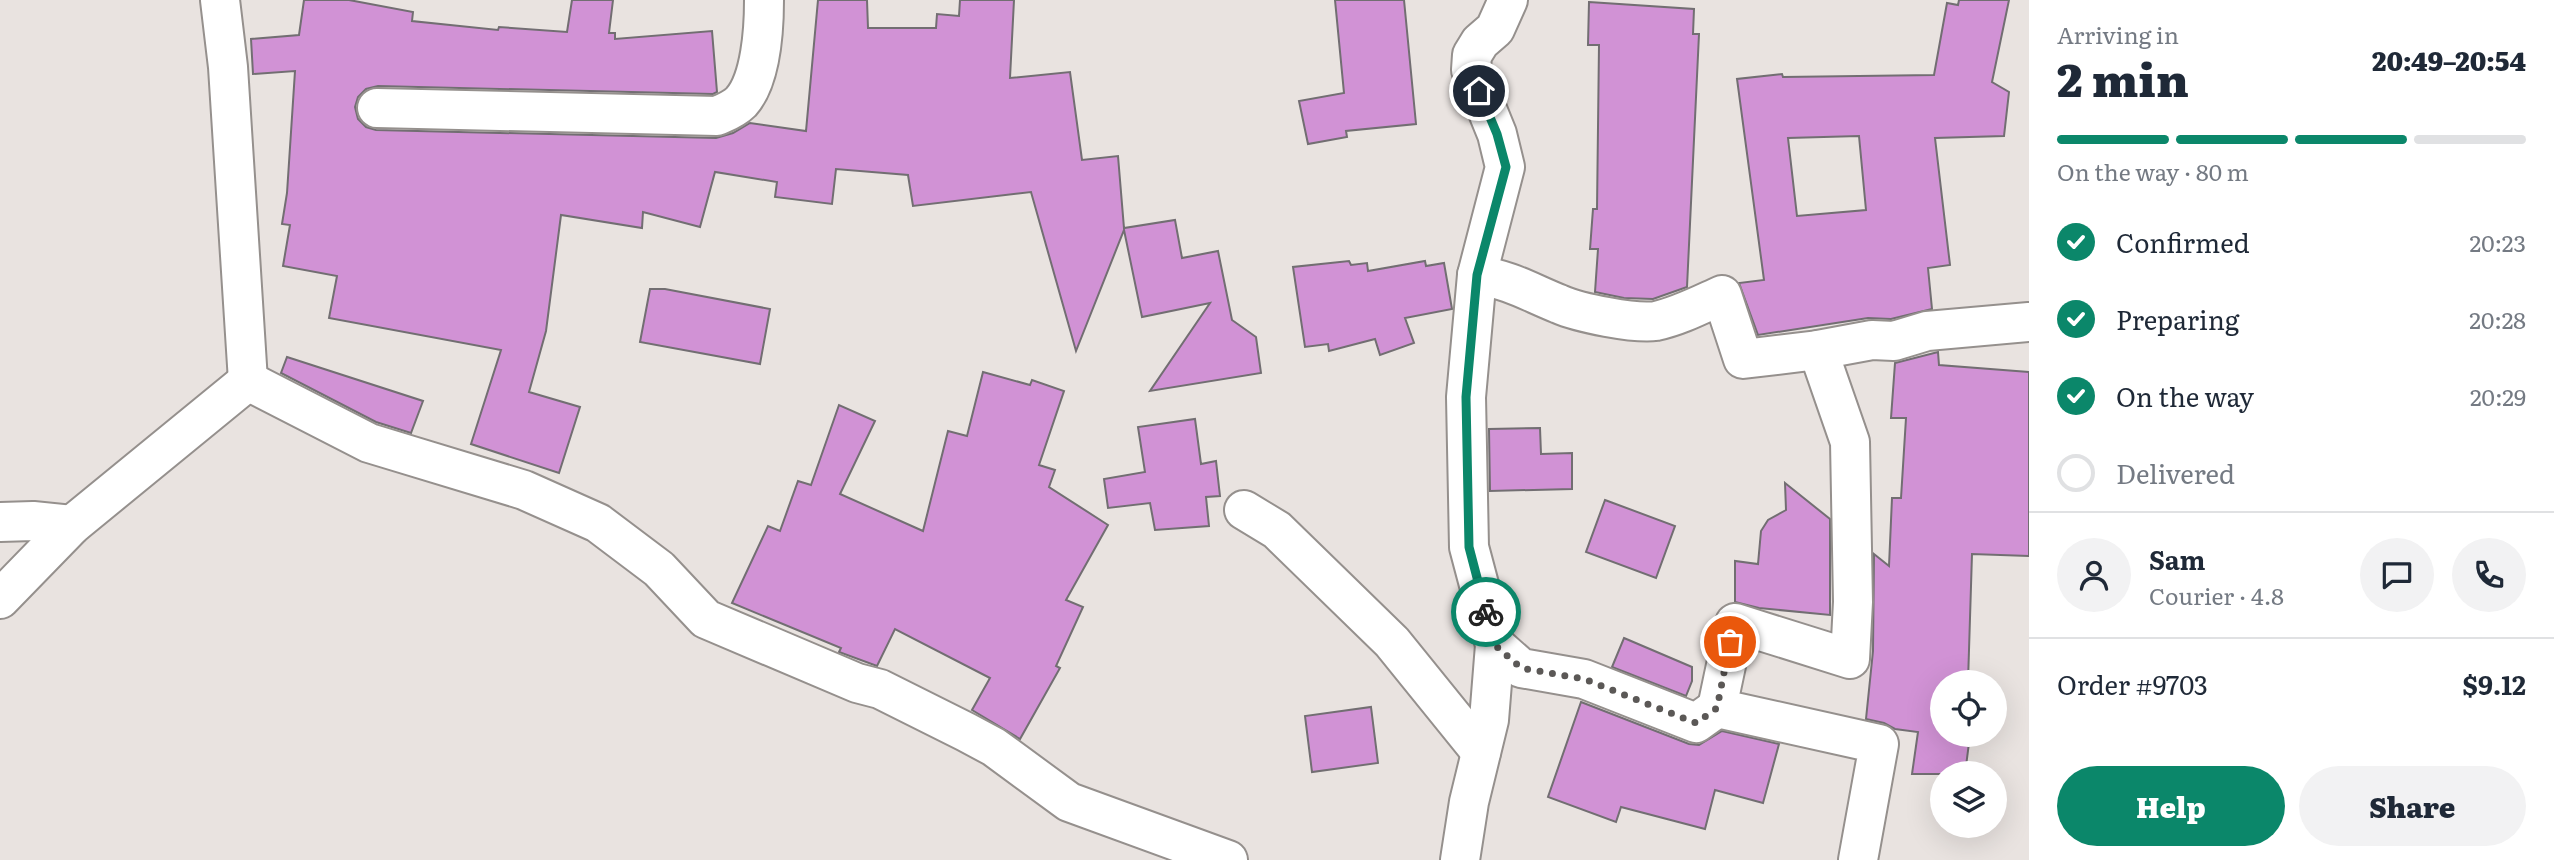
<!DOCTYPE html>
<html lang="en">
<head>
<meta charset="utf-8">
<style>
	:root { --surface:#fff; --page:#f2f2f3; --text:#1f2937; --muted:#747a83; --line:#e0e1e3; --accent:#0b876a }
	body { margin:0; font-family:Literata,serif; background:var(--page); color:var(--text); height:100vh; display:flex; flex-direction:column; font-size:26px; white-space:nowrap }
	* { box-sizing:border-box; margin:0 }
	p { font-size:23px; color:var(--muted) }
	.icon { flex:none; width:38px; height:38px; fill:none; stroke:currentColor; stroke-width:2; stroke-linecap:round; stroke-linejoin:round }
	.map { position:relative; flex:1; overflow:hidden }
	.drawer { display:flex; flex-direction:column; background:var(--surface); width:525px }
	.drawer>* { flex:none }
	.tools { position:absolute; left:1930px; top:670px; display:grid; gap:14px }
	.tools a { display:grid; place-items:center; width:77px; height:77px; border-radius:50%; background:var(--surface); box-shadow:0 7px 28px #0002; font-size:35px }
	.pin { position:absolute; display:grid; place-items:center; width:60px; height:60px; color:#fff; margin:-30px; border:4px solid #fff; border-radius:50%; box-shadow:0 2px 7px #0007 }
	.courier { position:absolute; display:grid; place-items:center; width:70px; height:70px; margin:-35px; border:5px solid #0b876a; border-radius:50%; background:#fff; color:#222; box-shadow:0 2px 9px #0007 }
	.head em { font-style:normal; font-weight:800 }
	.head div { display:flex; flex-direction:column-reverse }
	.head { display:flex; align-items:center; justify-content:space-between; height:119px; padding:0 28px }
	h1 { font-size:46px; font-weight:800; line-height:52px }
	.bar { display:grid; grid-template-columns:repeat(4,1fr); gap:10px 7px; align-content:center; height:84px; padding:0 28px }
	.bar i { height:9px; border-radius:5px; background:var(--line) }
	.bar .on { background:var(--accent) }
	.bar p { grid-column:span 4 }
	.line { display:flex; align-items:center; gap:18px; padding:0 28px; border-top:2px solid var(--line) }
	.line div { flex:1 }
	.round { display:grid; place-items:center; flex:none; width:74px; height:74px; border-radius:37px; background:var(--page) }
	ol { padding:0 28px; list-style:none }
	li { display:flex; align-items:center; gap:21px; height:77px }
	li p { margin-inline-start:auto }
	li .icon { padding:7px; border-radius:50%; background:var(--accent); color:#fff; stroke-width:4 }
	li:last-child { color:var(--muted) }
	li i { width:38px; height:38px; border:4px solid var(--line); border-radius:50% }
	.button { display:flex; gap:14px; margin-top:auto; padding:14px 28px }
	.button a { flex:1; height:80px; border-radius:42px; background:var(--accent); color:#fff; font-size:28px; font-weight:800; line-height:80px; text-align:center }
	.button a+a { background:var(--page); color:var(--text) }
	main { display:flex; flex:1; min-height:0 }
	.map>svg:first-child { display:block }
</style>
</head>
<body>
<main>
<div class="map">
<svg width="2029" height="860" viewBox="0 0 2029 860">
	<rect width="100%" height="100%" fill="#e9e3e0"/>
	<!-- building -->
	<g fill="#d192d5" stroke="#726e72" stroke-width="2" fill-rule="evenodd">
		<path d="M304,0H349L413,12L412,21L498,30L499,27L567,32L572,0H613L609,33H615V39L712,31L717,92L713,94L378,86L366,89L358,97L355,107L358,119L366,127L376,130L716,138L733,133L750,123L806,131L818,0H867L868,28H936L937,14L959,16L960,0H1014L1010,78L1070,72L1082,160L1118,156L1124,228L1175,220L1182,258L1218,251L1232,320L1256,337L1261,373L1150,391L1210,303L1142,317L1124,230L1076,351L1031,192L913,206L908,175L836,169L832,204L775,197L777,182L715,172L700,227L643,212L642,228L561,215L546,331L529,392L580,407L559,473L471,444L501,350L329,318L337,276L283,266L290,225L282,224L287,193L295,71L253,74L251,39L299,35Z"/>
		<path d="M1335,0H1404L1416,124L1346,131L1347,137L1308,144L1299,101L1344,93Z"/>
		<path d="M1959,0H2009L1992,82L2009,92L2004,136L1935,138L1950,265L1928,268L1932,309L1891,319L1868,318L1758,335L1739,283L1764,280L1737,79L1782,74L1783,77L1934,75L1947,3L1958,5ZM1859,136L1866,210L1797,216L1788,138Z"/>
		<path d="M1589,2L1694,9L1693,34H1699L1687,287L1653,299L1624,298L1595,292L1598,249H1590L1593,209H1597L1599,45H1588Z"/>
		<path d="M1349,261L1351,265L1367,263L1368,271L1425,261L1426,266L1444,263L1452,309L1405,318L1414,343L1380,355L1375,339L1329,351L1328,344L1305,347L1293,267Z"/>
		<path d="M650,289H665L770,309L760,364L640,342Z"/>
		<path d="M1938,352L1939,365L2029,372V556L1972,554L1968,682H1942V735H1970L1965,774H1912L1918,732L1895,729L1884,723L1866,719L1873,651L1874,554L1889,566L1892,498H1901L1906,418H1891L1895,363Z"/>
		<path d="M287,357L423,401L411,433L376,422L281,373Z"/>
		<path d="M983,372L1030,385L1032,380L1064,391L1039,465L1055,470L1049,487L1108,525L1066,600L1083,607L1056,666L1060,668L1020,739L972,710L990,678L895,629L877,666L839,652L841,648L732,603L768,526L780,531L798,481L811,485L839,405L875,421L840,494L923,531L948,431L967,436Z"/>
		<path d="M1195,419L1201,464L1216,461L1220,496L1206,497L1209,526L1155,530L1150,503L1108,508L1104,479L1145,472L1138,427Z"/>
		<path d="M1540,428L1541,454L1572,453V489L1490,491L1489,429Z"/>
		<path d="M1785,483L1830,519V615L1759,608L1735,602V561L1758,564L1761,531L1768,520L1786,510Z"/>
		<path d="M1605,500L1675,526L1656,578L1586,552Z"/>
		<path d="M1624,638L1692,667V681L1686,696L1612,667Z"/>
		<path d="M1581,702L1689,744L1699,745L1722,731L1779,744L1763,803L1715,790L1705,829L1621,807L1616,822L1548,797Z"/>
		<path d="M1371,707L1378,763L1312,772L1305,716Z"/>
	</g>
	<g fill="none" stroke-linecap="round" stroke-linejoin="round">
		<defs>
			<g id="street">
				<path d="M220,0L228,67L248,381"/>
				<path d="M1508,0L1495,29L1480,42L1472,55L1471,70L1497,134L1505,167L1477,275C1511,280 1529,292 1559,304C1579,313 1635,324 1656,321C1679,316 1700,305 1722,295L1743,359L1818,350L1872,340L1894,341L1927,331L2029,322"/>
				<path d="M377,108L717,116C726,112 734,109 741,102C761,80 764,29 764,0"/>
				<path d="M1818,350L1850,442L1853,602L1850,659L1735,623L1717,708L1879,744L1858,860"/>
				<path d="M248,381L369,443L524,490L598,523L659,569L706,619L857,683L880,689L966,732L994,747L1069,802L1228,860"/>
				<path d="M1244,510L1277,530L1392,642L1481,752"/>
				<path d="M0,522L33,521L72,525"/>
				<path d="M0,599L72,525L248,381"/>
				<path d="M1495,645L1521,668L1584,679L1696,723L1717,708"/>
				<path d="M1460,860L1469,802L1489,720L1495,645L1469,547L1466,397L1477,275"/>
			</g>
		</defs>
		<!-- street casing -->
		<use href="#street" stroke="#95908d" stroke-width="42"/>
		<!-- street -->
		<use href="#street" stroke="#fff" stroke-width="38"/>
	</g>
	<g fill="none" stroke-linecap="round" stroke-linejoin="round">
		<!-- done -->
		<path stroke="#5b5856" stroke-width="7" stroke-dasharray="0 12.6" d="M1486,612L1495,645L1521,668L1584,679L1696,723L1717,708L1730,642"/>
		<!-- route -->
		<path stroke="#0b876a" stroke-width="9" d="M1479,91L1497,134L1506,167L1477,275L1466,397L1469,547L1486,612"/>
	</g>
</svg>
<div class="tools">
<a><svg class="icon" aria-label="locate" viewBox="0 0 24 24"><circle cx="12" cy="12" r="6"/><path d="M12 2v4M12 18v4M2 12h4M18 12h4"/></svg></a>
<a><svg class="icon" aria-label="layers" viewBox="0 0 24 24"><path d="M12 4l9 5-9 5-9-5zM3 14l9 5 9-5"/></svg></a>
</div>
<div class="pin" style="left:1730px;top:642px;background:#ea580c"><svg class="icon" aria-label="bag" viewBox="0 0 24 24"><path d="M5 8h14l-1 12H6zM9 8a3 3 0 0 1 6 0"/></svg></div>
<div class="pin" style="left:1479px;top:91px;background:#1f2937"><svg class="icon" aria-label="home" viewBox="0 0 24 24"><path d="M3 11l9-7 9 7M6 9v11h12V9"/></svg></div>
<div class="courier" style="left:1486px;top:612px"><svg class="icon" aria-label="bike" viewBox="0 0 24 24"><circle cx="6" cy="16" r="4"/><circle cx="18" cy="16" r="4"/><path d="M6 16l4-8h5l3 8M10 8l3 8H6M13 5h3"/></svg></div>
</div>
<section class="drawer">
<div class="head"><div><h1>2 min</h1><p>Arriving in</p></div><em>20:49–20:54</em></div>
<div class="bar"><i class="on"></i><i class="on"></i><i class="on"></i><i></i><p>On the way · 80 m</p></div>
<ol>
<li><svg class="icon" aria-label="check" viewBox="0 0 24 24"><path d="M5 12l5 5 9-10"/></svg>Confirmed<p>20:23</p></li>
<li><svg class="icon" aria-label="check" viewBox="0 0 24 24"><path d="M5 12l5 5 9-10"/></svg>Preparing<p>20:28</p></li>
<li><svg class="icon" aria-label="check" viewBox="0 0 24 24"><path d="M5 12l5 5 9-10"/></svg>On the way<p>20:29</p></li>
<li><i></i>Delivered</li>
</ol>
<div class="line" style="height:126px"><a class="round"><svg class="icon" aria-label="person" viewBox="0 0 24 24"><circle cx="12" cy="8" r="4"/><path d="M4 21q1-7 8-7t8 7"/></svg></a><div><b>Sam</b><p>Courier · 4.8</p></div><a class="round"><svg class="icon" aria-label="chat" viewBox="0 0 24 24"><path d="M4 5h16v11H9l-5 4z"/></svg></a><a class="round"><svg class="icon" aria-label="phone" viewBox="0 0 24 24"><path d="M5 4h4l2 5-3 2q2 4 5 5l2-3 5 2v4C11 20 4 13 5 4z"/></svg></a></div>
<div class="line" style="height:91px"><div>Order #9703</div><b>$9.12</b></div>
<div class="button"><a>Help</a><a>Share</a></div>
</section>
</main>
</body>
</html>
